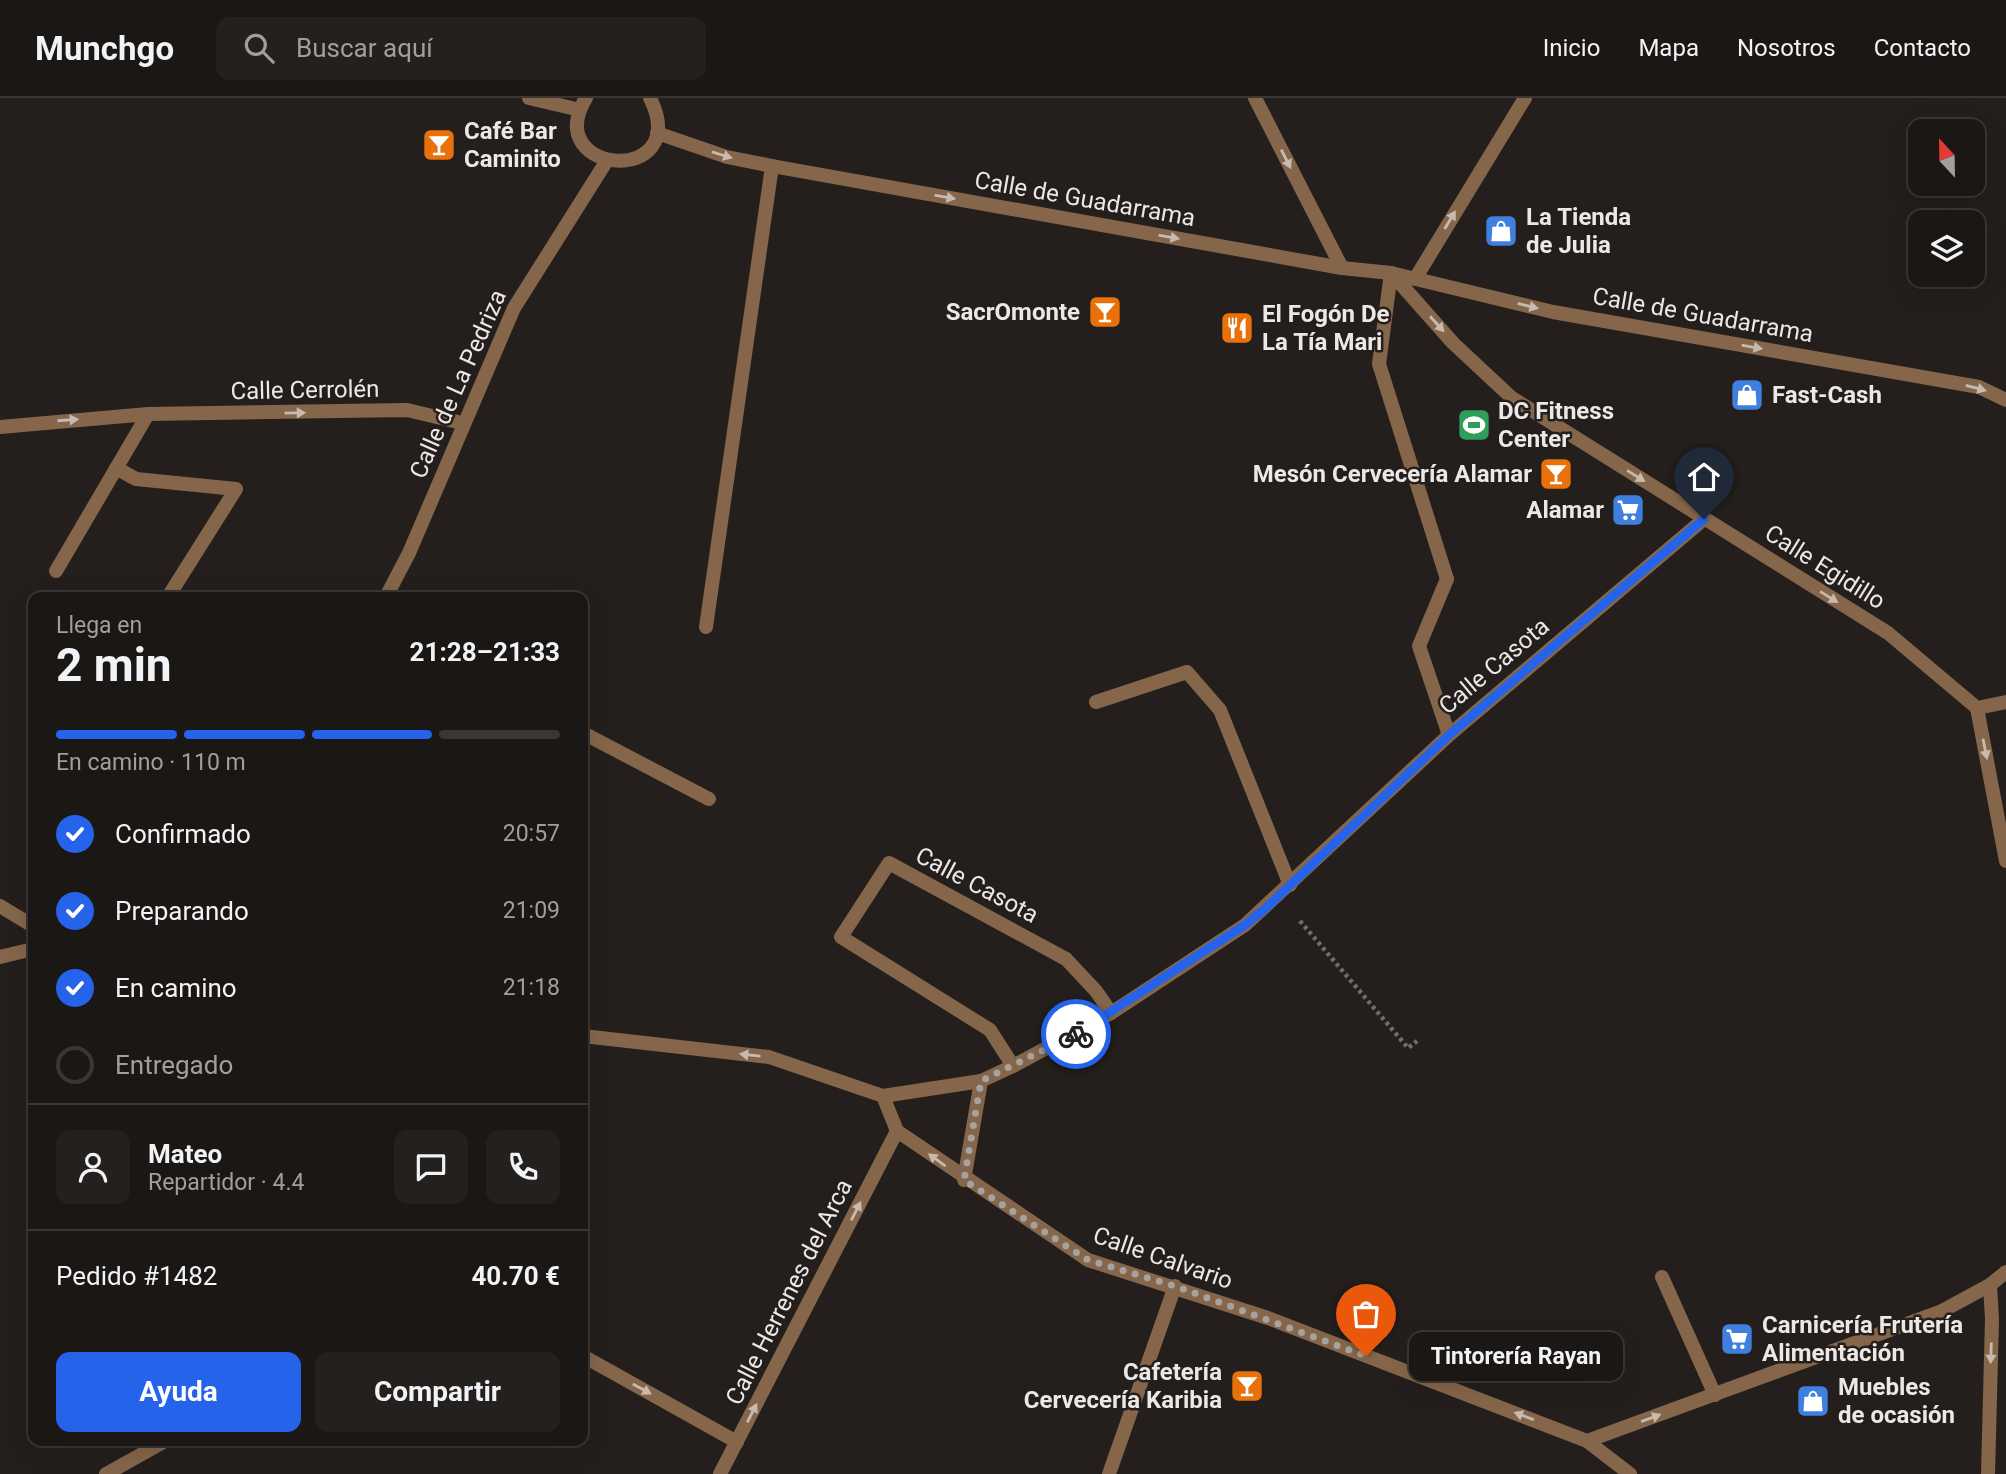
<!DOCTYPE html>
<html lang="es">
<head>
<meta charset="utf-8">
<style>
	:root { --surface:#1b1715; --page:#24201e; --text:#f1f3f6; --muted:#a09fa0; --line:#393634; --accent:#2563eb }
	body { margin:0; font-family:Roboto,sans-serif; background:var(--page); color:var(--text); height:100vh; display:flex; flex-direction:column; font-size:26px; white-space:nowrap }
	* { box-sizing:border-box; margin:0 }
	p { font-size:23px; color:var(--muted) }
	.icon { flex:none; width:38px; height:38px; fill:none; stroke:currentColor; stroke-width:2; stroke-linecap:round; stroke-linejoin:round }
	.map { position:relative; flex:1; overflow:hidden }
	.details { position:absolute; left:28px; top:494px; width:560px; height:854px; display:flex; flex-direction:column; background:var(--surface); border-radius:14px; box-shadow:0 7px 28px #0002,0 0 0 2px var(--line) }
	.details>* { flex:none }
	.needle { width:46px; rotate:338deg }
	.fabs { position:absolute; left:1908px; top:21px; display:grid; gap:14px }
	.fabs a { display:grid; place-items:center; width:77px; height:77px; border-radius:14px; background:var(--surface); box-shadow:0 7px 28px #0002,0 0 0 2px var(--line); font-size:35px }
	.pin { position:absolute; display:grid; place-items:center; width:60px; height:60px; color:#fff; margin:-72px -30px; border-radius:50% 50% 50% 0; rotate:-45deg; box-shadow:0 0 7px #0007 }
	.pin .icon { rotate:45deg }
	.courier { position:absolute; display:grid; place-items:center; width:70px; height:70px; margin:-35px; border:5px solid #2563eb; border-radius:50%; background:#fff; color:#222; box-shadow:0 2px 9px #0007 }
	.bubble { position:absolute; height:49px; border-radius:14px; background:var(--surface); box-shadow:0 7px 28px #0002,0 0 0 2px var(--line); font-size:23px; font-weight:700; line-height:49px; text-align:center }
	.headline em { font-style:normal; font-weight:700 }
	.headline div { display:flex; flex-direction:column-reverse }
	.headline { display:flex; align-items:center; justify-content:space-between; height:119px; padding:0 28px }
	h1 { font-size:46px; font-weight:700; line-height:52px }
	.bar { display:grid; grid-template-columns:repeat(4,1fr); gap:10px 7px; align-content:center; height:84px; padding:0 28px }
	.bar i { height:9px; border-radius:5px; background:var(--line) }
	.bar .active { background:var(--accent) }
	.bar p { grid-column:span 4 }
	.line { display:flex; align-items:center; gap:18px; padding:0 28px; border-top:2px solid var(--line) }
	.line div { flex:1 }
	.round { display:grid; place-items:center; flex:none; width:74px; height:74px; border-radius:14px; background:var(--page) }
	ol { padding:0 28px; list-style:none }
	li { display:flex; align-items:center; gap:21px; height:77px }
	li p { margin-inline-start:auto }
	li .icon { padding:7px; border-radius:50%; background:var(--accent); color:#fff; stroke-width:4 }
	li:last-child { color:var(--muted) }
	li i { width:38px; height:38px; border:4px solid var(--line); border-radius:50% }
	.cta { display:flex; gap:14px; margin-top:auto; padding:14px 28px }
	.cta a { flex:1; height:80px; border-radius:14px; background:var(--accent); color:#fff; font-size:28px; font-weight:700; line-height:80px; text-align:center }
	.cta a+a { background:var(--page); color:var(--text) }
	header { display:flex; align-items:center; gap:42px; box-sizing:border-box; height:98px; padding:0 35px; background:var(--surface); border-bottom:2px solid var(--line) }
	header strong { font-size:33px }
	nav { display:flex; gap:38px; margin-inline-start:auto; font-size:24px }
	.search { width:490px; height:63px; background:var(--page); display:flex; align-items:center; gap:18px; box-sizing:border-box; padding:0 24px; border-radius:14px; color:var(--muted); font-size:26px }
	.map>svg:first-child { display:block }
</style>
</head>
<body>
<header>
<strong>Munchgo</strong>
<div class="search"><svg class="icon" aria-label="search" viewBox="0 0 24 24"><circle cx="10" cy="10" r="6"/><path d="M15 15l6 6"/></svg>Buscar aquí</div>
<nav><a>Inicio</a><a>Mapa</a><a>Nosotros</a><a>Contacto</a></nav>
</header>
<div class="map">
<svg width="2006" height="1376" viewBox="0 0 2006 1376">
	<rect width="100%" height="100%" fill="#241f1c"/>
	<g fill="none" stroke-linecap="round" stroke-linejoin="round">
		<!-- path -->
		<path stroke="#716d6a" stroke-width="4.5" stroke-dasharray="3.5 3.5" stroke-linecap="butt" d="M1300,823L1408,950L1417,943"/>
		<!-- service -->
		<g stroke="#85664a" stroke-width="14">
			<path d="M116,370L136,381L236,391L168,499"/>
			<path d="M583,635L709,701"/>
		</g>
		<!-- pedestrian -->
		<path stroke="#85664a" stroke-width="14" d="M1447,481L1419,548L1449,637"/>
		<!-- minor -->
		<g stroke="#85664a" stroke-width="14">
			<path d="M1255,0L1342,170"/>
			<path d="M657,35L727,59L772,68L1342,170L1391,175L1553,214L1979,289L2006,302"/>
			<path d="M1391,175L1453,245L1512,300L1888,535L1977,610L2006,763"/>
			<path d="M1391,175L1379,266L1447,481"/>
			<path d="M1415,181L1525,0"/>
			<path d="M0,329L148,316L407,312L462,325"/>
			<path d="M56,473L148,316"/>
			<path d="M386,499L409,455L514,210L606,64"/>
			<path d="M706,529L772,68"/>
			<path d="M1096,604L1187,574L1220,612L1290,787"/>
			<path d="M1977,610L2006,604"/>
			<path d="M0,808L33,828"/>
			<path d="M0,859L33,851"/>
			<path d="M583,938L769,959L883,998L897,1033L1088,1162L1268,1220L1587,1343L1630,1376"/>
			<path d="M1013,968L990,932L841,839L889,765L1066,861L1096,893L1111,915"/>
			<path d="M883,998L981,983L1013,968L1111,915L1245,827L1449,637L1704,421"/>
			<path d="M964,1082L981,983"/>
			<path d="M1662,1179L1715,1297"/>
			<path d="M583,1258L737,1344"/>
			<path d="M1587,1343L1942,1213L1990,1187L2006,1174"/>
			<path d="M106,1376L167,1342"/>
			<path d="M720,1376L897,1033"/>
			<path d="M1109,1376L1175,1188"/>
			<path d="M1988,1376L1992,1221L1990,1187"/>
		</g>
		<!-- tertiary -->
		<g stroke="#85664a" stroke-width="14">
			<path d="M529,0L580,12"/>
			<path d="M586,0C539,78 694,89 650,0"/>
		</g>
	</g>
	<!-- one-way arrows -->
	<defs><path id="oneway-solid" d="M-6-.8H1V-3.2L6.5 0L1 3.2V.8H-6Z" transform="scale(1.75)"/></defs>
	<g fill="#c7baaf">
		<use href="#oneway-solid" transform="translate(722 57) rotate(17)"/>
		<use href="#oneway-solid" transform="translate(1286 61) rotate(63)"/>
		<use href="#oneway-solid" transform="translate(945 99) rotate(10)"/>
		<use href="#oneway-solid" transform="translate(1450 122) rotate(-59)"/>
		<use href="#oneway-solid" transform="translate(1169 139) rotate(10)"/>
		<use href="#oneway-solid" transform="translate(1528 208) rotate(14)"/>
		<use href="#oneway-solid" transform="translate(1437 226) rotate(48)"/>
		<use href="#oneway-solid" transform="translate(1752 249) rotate(10)"/>
		<use href="#oneway-solid" transform="translate(1976 290) rotate(15)"/>
		<use href="#oneway-solid" transform="translate(295 315) rotate(-1)"/>
		<use href="#oneway-solid" transform="translate(68 322) rotate(-4)"/>
		<use href="#oneway-solid" transform="translate(1636 378) rotate(32)"/>
		<use href="#oneway-solid" transform="translate(1829 499) rotate(32)"/>
		<use href="#oneway-solid" transform="translate(1985 651) rotate(79)"/>
		<use href="#oneway-solid" transform="translate(750 957) rotate(-174)"/>
		<use href="#oneway-solid" transform="translate(937 1062) rotate(-144)"/>
		<use href="#oneway-solid" transform="translate(856 1113) rotate(-63)"/>
		<use href="#oneway-solid" transform="translate(1991 1255) rotate(92)"/>
		<use href="#oneway-solid" transform="translate(642 1291) rotate(29)"/>
		<use href="#oneway-solid" transform="translate(752 1315) rotate(-63)"/>
		<use href="#oneway-solid" transform="translate(1524 1318) rotate(-159)"/>
		<use href="#oneway-solid" transform="translate(1651 1320) rotate(-20)"/>
	</g>
	<g fill="none" stroke-linecap="round" stroke-linejoin="round">
		<!-- done -->
		<path stroke="#a5a29f" stroke-width="7" stroke-dasharray="0 12.6" d="M1076,936L981,983L964,1082L1088,1162L1175,1188L1366,1258"/>
		<!-- route -->
		<path stroke="#2563eb" stroke-width="9" d="M1076,936L1245,827L1267,809L1449,637L1704,421"/>
	</g>
	<!-- icons -->
	<defs>
		<symbol id="bar-square" viewBox="-11 -11 22 22"><rect x="-9" y="-9" width="18" height="18" rx="4" fill="#e8710a" stroke="#241f1c"/><path d="M-6-5H6L.8 .8V4.5H3.5V6h-7V4.5H-.8V.8Z" fill="#fff"/></symbol>
		<symbol id="shop-square" viewBox="-11 -11 22 22"><rect x="-9" y="-9" width="18" height="18" rx="4" fill="#3f7fe0" stroke="#241f1c"/><path d="M-5-2.5h2.3a2.7 3.5 0 0 1 5.4 0H5L5.5 6h-11ZM-1.5-2.5h3a1.5 2.3 0 0 0-3 0Z" fill="#fff"/></symbol>
		<symbol id="restaurant-square" viewBox="-11 -11 22 22"><rect x="-9" y="-9" width="18" height="18" rx="4" fill="#e8710a" stroke="#241f1c"/><path d="M-5-6h1v4h1v-4h1v4h1v-4h1v5L-1.5 .5V6h-2V.5L-5-1ZM5-6V6H3V1.5H1.5Q1.5-4 5-6Z" fill="#fff"/></symbol>
		<symbol id="stadium-square" viewBox="-11 -11 22 22"><rect x="-9" y="-9" width="18" height="18" rx="4" fill="#2e9e5b" stroke="#241f1c"/><path d="M0-5a6.5 5 0 1 0 0 10a6.5 5 0 1 0 0-10ZM-3.5-1.8h7v3.6h-7Z" fill="#fff"/></symbol>
		<symbol id="supermarket-square" viewBox="-11 -11 22 22"><rect x="-9" y="-9" width="18" height="18" rx="4" fill="#3f7fe0" stroke="#241f1c"/><path d="M-6-5.5h2.5l.6 2H6L4.5 2H-2.5L-4.4-4H-6ZM-1.5 3.2a1.3 1.3 0 1 0 .1 0ZM3 3.2a1.3 1.3 0 1 0 .1 0Z" fill="#fff"/></symbol>
	</defs>
	<g fill-rule="evenodd">
		<use href="#bar-square" x="420" y="28" width="38" height="38"/>
		<use href="#shop-square" x="1482" y="114" width="38" height="38"/>
		<use href="#bar-square" x="1086" y="195" width="38" height="38"/>
		<use href="#restaurant-square" x="1218" y="211" width="38" height="38"/>
		<use href="#shop-square" x="1728" y="278" width="38" height="38"/>
		<use href="#stadium-square" x="1455" y="308" width="38" height="38"/>
		<use href="#bar-square" x="1537" y="357" width="38" height="38"/>
		<use href="#supermarket-square" x="1609" y="393" width="38" height="38"/>
		<use href="#supermarket-square" x="1718" y="1222" width="38" height="38"/>
		<use href="#bar-square" x="1228" y="1269" width="38" height="38"/>
		<use href="#shop-square" x="1794" y="1284" width="38" height="38"/>
	</g>
	<g text-anchor="middle" dominant-baseline="central" stroke-width="5" stroke-linejoin="round" paint-order="stroke">
		<!-- poi labels -->
		<g font-size="24" font-weight="bold" fill="#ebe8e6" stroke="#241f1c" text-anchor="start">
			<text x="464" y="33">Café Bar<tspan x="464" dy="28">Caminito</tspan></text>
			<text x="1526" y="119">La Tienda<tspan x="1526" dy="28">de Julia</tspan></text>
			<text x="1080" y="214" text-anchor="end">SacrOmonte</text>
			<text x="1262" y="216">El Fogón De<tspan x="1262" dy="28">La Tía Mari</tspan></text>
			<text x="1772" y="297">Fast-Cash</text>
			<text x="1498" y="313">DC Fitness<tspan x="1498" dy="28">Center</tspan></text>
			<text x="1532" y="376" text-anchor="end">Mesón Cervecería Alamar</text>
			<text x="1604" y="412" text-anchor="end">Alamar</text>
			<text x="1762" y="1227">Carnicería Frutería<tspan x="1762" dy="28">Alimentación</tspan></text>
			<text x="1222" y="1274" text-anchor="end">Cafetería<tspan x="1222" dy="28">Cervecería Karibia</tspan></text>
			<text x="1838" y="1289">Muebles<tspan x="1838" dy="28">de ocasión</tspan></text>
		</g>
		<!-- street labels -->
		<g font-size="24" fill="#ebe8e6" stroke="#241f1c">
			<text transform="translate(1085 101) rotate(10)">Calle de Guadarrama</text>
			<text transform="translate(1703 217) rotate(10)">Calle de Guadarrama</text>
			<text transform="translate(458 286) rotate(-66)">Calle de La Pedriza</text>
			<text transform="translate(305 292) rotate(-1)">Calle Cerrolén</text>
			<text transform="translate(1825 469) rotate(32)">Calle Egidillo</text>
			<text transform="translate(1494 568) rotate(-40)">Calle Casota</text>
			<text transform="translate(977 787) rotate(28)">Calle Casota</text>
			<text transform="translate(1163 1160) rotate(19)">Calle Calvario</text>
			<text transform="translate(789 1194) rotate(-63)">Calle Herrenes del Arca</text>
		</g>
	</g>
</svg>
<div class="fabs">
<a><svg class="needle" viewBox="-14 -14 28 28"><path d="M0-13l5 13h-10z" fill="#e53935"/><path d="M0 13l5-13h-10z" fill="#a09fa0"/></svg></a>
<a><svg class="icon" aria-label="layers" viewBox="0 0 24 24"><path d="M12 4l9 5-9 5-9-5zM3 14l9 5 9-5"/></svg></a>
</div>
<div class="pin" style="left:1366px;top:1258px;background:#ea580c"><svg class="icon" aria-label="bag" viewBox="0 0 24 24"><path d="M5 8h14l-1 12H6zM9 8a3 3 0 0 1 6 0"/></svg></div>
<div class="pin" style="left:1704px;top:421px;background:#1f2937"><svg class="icon" aria-label="home" viewBox="0 0 24 24"><path d="M3 11l9-7 9 7M6 9v11h12V9"/></svg></div>
<div class="courier" style="left:1076px;top:936px"><svg class="icon" aria-label="bike" viewBox="0 0 24 24"><circle cx="6" cy="16" r="4"/><circle cx="18" cy="16" r="4"/><path d="M6 16l4-8h5l3 8M10 8l3 8H6M13 5h3"/></svg></div>
<div class="bubble" style="left:1409px;top:1234px;width:214px">Tintorería Rayan</div>
<section class="details">
<div class="headline"><div><h1>2 min</h1><p>Llega en</p></div><em>21:28–21:33</em></div>
<div class="bar"><i class="active"></i><i class="active"></i><i class="active"></i><i></i><p>En camino · 110 m</p></div>
<ol>
<li><svg class="icon" aria-label="check" viewBox="0 0 24 24"><path d="M5 12l5 5 9-10"/></svg>Confirmado<p>20:57</p></li>
<li><svg class="icon" aria-label="check" viewBox="0 0 24 24"><path d="M5 12l5 5 9-10"/></svg>Preparando<p>21:09</p></li>
<li><svg class="icon" aria-label="check" viewBox="0 0 24 24"><path d="M5 12l5 5 9-10"/></svg>En camino<p>21:18</p></li>
<li><i></i>Entregado</li>
</ol>
<div class="line" style="height:126px"><a class="round"><svg class="icon" aria-label="person" viewBox="0 0 24 24"><circle cx="12" cy="8" r="4"/><path d="M4 21q1-7 8-7t8 7"/></svg></a><div><b>Mateo</b><p>Repartidor · 4.4</p></div><a class="round"><svg class="icon" aria-label="chat" viewBox="0 0 24 24"><path d="M4 5h16v11H9l-5 4z"/></svg></a><a class="round"><svg class="icon" aria-label="phone" viewBox="0 0 24 24"><path d="M5 4h4l2 5-3 2q2 4 5 5l2-3 5 2v4C11 20 4 13 5 4z"/></svg></a></div>
<div class="line" style="height:91px"><div>Pedido #1482</div><b>40.70 €</b></div>
<div class="cta"><a>Ayuda</a><a>Compartir</a></div>
</section>
</div>
</body>
</html>
